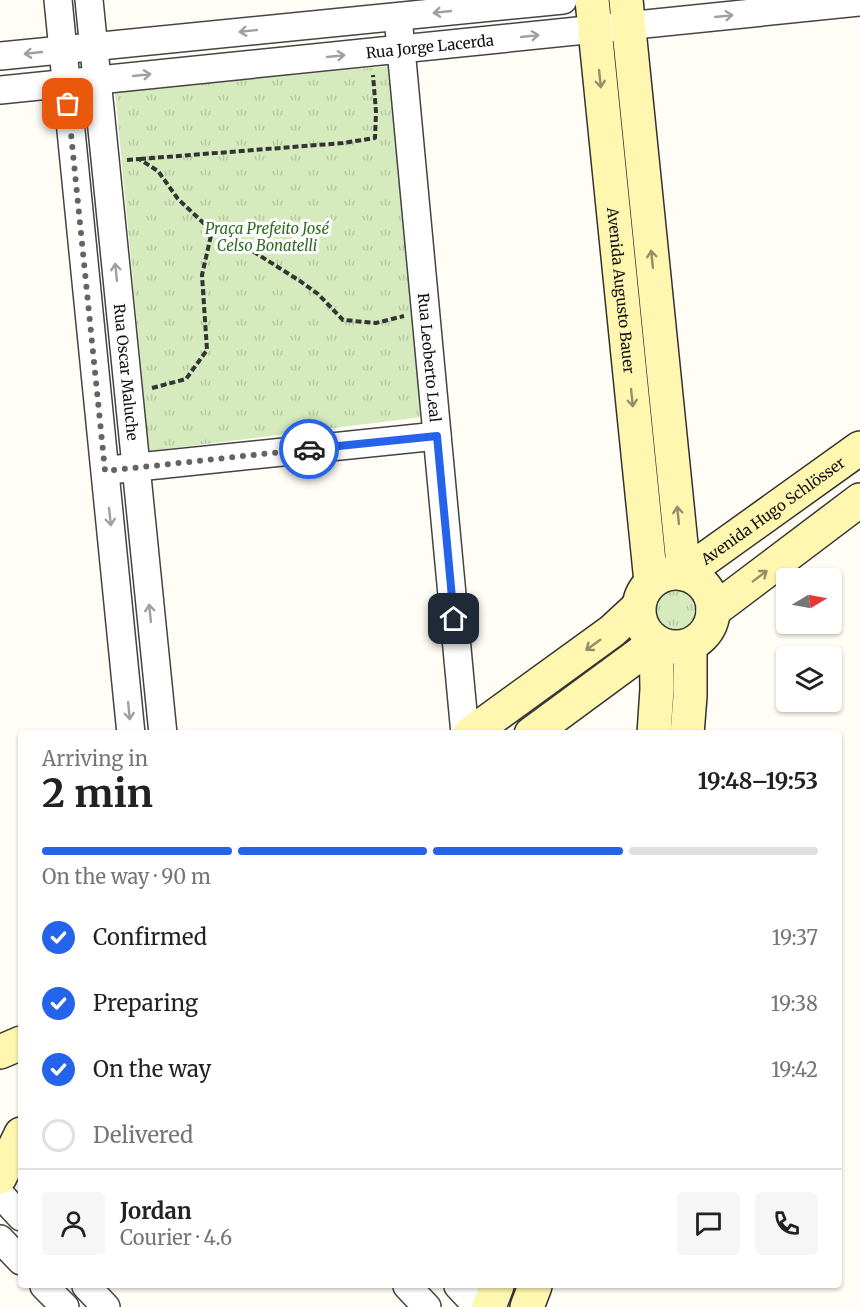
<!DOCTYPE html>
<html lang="en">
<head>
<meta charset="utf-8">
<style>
	:root { --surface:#fff; --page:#f6f6f6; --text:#222; --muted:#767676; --line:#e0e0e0; --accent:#2563eb }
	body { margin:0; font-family:Merriweather,serif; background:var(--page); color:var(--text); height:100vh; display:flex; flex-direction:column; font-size:22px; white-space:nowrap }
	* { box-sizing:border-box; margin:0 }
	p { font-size:20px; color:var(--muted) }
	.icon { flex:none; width:33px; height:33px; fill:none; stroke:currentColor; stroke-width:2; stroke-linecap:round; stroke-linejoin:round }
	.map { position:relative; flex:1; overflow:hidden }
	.side { position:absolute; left:18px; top:730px; width:824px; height:558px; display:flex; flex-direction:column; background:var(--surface); border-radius:6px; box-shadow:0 2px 4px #0004 }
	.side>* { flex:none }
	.needle { width:39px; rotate:80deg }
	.buttons { position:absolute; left:776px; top:568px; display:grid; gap:12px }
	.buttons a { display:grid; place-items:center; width:66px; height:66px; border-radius:6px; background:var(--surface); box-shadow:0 2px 4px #0004; font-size:30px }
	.pin { position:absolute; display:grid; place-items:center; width:51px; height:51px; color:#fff; margin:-26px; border-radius:12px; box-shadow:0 3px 9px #0006 }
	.courier { position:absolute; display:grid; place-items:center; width:60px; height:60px; margin:-30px; border:4px solid #2563eb; border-radius:50%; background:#fff; color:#222; box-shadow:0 2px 8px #0007 }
	.overview em { font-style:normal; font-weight:700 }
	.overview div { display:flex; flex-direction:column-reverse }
	.overview { display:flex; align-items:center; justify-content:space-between; height:102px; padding:0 24px }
	h1 { font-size:39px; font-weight:700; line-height:45px }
	.bar { display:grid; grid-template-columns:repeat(4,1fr); gap:9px 6px; align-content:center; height:72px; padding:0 24px }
	.bar i { height:8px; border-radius:4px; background:var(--line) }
	.bar .selected { background:var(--accent) }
	.bar p { grid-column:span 4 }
	.line { display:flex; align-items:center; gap:15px; padding:0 24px; border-top:2px solid var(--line) }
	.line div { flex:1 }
	.round { display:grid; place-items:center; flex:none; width:63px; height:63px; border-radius:6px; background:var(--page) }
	ol { padding:0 24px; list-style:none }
	li { display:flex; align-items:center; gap:18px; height:66px }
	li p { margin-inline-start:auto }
	li .icon { padding:6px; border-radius:50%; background:var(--accent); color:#fff; stroke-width:4 }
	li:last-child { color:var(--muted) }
	li i { width:33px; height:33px; border:3px solid var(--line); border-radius:50% }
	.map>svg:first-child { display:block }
</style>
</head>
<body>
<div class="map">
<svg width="860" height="1307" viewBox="0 0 860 1307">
	<defs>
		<pattern id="grass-tufts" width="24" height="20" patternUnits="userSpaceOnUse" patternTransform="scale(1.5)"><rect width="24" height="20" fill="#d5ebbd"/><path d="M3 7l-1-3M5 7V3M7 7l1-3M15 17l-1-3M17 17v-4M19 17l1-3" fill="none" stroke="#b6c8a1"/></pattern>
	</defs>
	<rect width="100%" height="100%" fill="#fffdf5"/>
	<!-- grass -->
	<g fill="url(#grass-tufts)">
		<path d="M390,66L422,417L149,451L115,91Z"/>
		<circle cx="673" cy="611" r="24"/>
	</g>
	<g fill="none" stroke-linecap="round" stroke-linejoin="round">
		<defs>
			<g id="street">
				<path d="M58,0L131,734"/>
				<path id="s1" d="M89,0L163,734"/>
				<path id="s2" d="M398,17L465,734"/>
				<path d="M0,56L563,0"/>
				<path id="s3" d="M0,90L860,2"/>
				<path d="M119,469L437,436"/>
				<path d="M0,1194L21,1217"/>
				<path d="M0,1239L21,1261"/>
				<path d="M44,1286L65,1307"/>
				<path d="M86,1286L106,1307"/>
				<path d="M407,1286L427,1307"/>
				<path d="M458,1286L478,1307"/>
			</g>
			<g id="secondary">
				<path id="s4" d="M592,0L651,582"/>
				<path id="s5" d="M626,0L684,574L860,448"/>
				<circle cx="676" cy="610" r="37"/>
				<path d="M713,611L860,500"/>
				<path d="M470,734L612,631L638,607"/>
				<path d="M531,734L656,642"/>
				<path d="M654,734L657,689L656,642"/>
				<path d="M687,734L690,696V645"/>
				<path d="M0,1052L21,1043"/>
				<path d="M0,1177L21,1134"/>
				<path d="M489,1307L497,1286"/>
				<path d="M527,1307L535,1286"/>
			</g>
		</defs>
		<!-- street casing -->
		<use href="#street" stroke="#444" stroke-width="30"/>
		<!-- secondary casing -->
		<use href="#secondary" stroke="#333" stroke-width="36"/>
		<!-- path -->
		<g stroke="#333" stroke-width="4" stroke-dasharray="6 3" stroke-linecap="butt">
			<path d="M140,159L343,143L375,138L376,112L373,75"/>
			<path d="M127,160L139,159L158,171L178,199L212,231L235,240L300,281L318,294L343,320L376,323L404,316"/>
			<path d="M152,388L186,379L207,350L202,275L212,231"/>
		</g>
		<!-- street -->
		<use href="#street" stroke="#fff" stroke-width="27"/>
		<!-- secondary -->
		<use href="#secondary" stroke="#fff6b0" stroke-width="33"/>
	</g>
	<!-- one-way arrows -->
	<defs><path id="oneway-shaft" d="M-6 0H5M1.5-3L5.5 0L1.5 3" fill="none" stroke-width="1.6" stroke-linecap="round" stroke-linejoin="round" transform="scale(1.5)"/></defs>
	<g stroke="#a0a0a0">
		<use href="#oneway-shaft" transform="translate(442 12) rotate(174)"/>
		<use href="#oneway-shaft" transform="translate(724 16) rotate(-6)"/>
		<use href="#oneway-shaft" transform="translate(248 31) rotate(174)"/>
		<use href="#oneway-shaft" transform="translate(530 36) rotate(-6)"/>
		<use href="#oneway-shaft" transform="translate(33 53) rotate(174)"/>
		<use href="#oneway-shaft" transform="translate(336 56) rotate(-6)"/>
		<use href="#oneway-shaft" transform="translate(142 75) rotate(-6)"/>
		<use href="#oneway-shaft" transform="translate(116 272) rotate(-96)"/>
		<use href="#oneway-shaft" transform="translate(110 517) rotate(84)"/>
		<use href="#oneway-shaft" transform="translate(150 613) rotate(-96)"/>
		<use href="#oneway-shaft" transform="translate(129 711) rotate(84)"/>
	</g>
	<g stroke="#948f68">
		<use href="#oneway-shaft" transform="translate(600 79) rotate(84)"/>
		<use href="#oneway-shaft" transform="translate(652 259) rotate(-96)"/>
		<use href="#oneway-shaft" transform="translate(632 398) rotate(84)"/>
		<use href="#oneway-shaft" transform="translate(678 515) rotate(-96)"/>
		<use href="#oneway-shaft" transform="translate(760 576) rotate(-37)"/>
		<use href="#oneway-shaft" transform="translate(593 645) rotate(144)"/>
	</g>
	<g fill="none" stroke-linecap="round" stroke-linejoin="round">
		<!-- done -->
		<path stroke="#646461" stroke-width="6" stroke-dasharray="0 10.8" d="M68,104L105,471L309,449"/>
		<!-- route -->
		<path stroke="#2563eb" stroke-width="8" d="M309,449L437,436L454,619"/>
	</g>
	<g text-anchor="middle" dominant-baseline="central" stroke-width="6" stroke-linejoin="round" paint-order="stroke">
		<!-- street labels -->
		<g font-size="15" fill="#111" stroke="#fff">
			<text stroke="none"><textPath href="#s3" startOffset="432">Rua Jorge Lacerda</textPath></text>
			<text stroke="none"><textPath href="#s4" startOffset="292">Avenida Augusto Bauer</textPath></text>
			<text stroke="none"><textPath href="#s2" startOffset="342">Rua Leoberto Leal</textPath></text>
			<text stroke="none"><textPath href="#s1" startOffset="374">Rua Oscar Maluche</textPath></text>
			<text stroke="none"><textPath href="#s5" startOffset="686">Avenida Hugo Schlösser</textPath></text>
		</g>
		<!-- park labels -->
		<g font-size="15" font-style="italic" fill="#2f6b1f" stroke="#fff">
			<text x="267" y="228">Praça Prefeito José<tspan x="267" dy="17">Celso Bonatelli</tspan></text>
		</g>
	</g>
</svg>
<div class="buttons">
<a><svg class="needle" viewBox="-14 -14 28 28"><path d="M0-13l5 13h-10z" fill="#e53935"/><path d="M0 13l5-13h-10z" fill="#767676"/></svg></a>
<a><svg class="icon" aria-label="layers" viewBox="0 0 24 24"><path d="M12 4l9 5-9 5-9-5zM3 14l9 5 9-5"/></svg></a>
</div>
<div class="pin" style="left:68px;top:104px;background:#ea580c"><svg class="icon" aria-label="bag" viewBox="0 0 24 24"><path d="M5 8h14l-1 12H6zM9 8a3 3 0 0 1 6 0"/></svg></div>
<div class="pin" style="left:454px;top:619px;background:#1f2937"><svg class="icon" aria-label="home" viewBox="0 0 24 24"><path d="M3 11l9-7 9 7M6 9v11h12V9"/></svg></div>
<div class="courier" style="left:309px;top:449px"><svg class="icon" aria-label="car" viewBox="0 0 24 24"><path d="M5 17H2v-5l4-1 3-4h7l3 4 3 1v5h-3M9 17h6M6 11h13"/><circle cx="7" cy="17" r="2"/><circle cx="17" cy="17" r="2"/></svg></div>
<section class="side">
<div class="overview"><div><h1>2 min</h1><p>Arriving in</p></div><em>19:48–19:53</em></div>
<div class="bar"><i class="selected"></i><i class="selected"></i><i class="selected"></i><i></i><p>On the way · 90 m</p></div>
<ol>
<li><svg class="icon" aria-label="check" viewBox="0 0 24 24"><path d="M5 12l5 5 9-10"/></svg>Confirmed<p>19:37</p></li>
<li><svg class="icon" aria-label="check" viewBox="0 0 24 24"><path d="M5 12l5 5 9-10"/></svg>Preparing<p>19:38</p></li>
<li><svg class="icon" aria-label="check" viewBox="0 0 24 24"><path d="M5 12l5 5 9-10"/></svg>On the way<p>19:42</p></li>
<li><i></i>Delivered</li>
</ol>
<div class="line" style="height:108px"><a class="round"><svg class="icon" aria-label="person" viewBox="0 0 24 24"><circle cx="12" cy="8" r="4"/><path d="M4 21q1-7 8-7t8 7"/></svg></a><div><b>Jordan</b><p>Courier · 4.6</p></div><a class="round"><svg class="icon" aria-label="chat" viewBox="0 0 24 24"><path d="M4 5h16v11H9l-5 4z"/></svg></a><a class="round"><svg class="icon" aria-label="phone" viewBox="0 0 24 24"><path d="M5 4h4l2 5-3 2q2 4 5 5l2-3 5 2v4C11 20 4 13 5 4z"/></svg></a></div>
</section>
</div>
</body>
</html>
